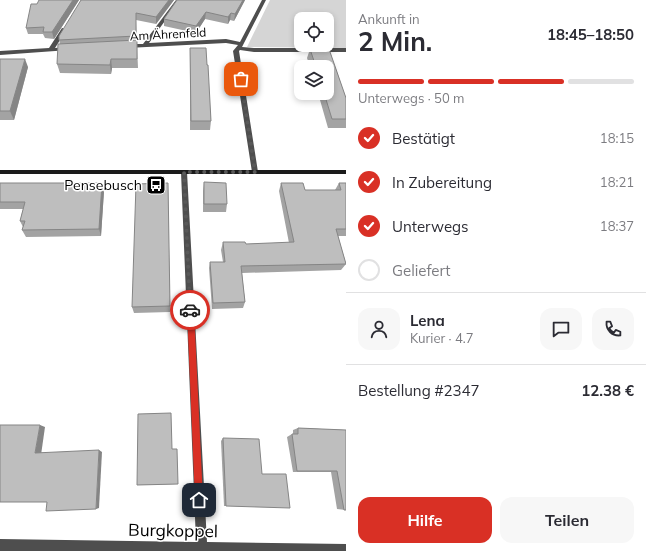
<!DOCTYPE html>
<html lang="de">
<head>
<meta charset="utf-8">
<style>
	:root { --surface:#fff; --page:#f7f7f7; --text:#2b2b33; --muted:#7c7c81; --line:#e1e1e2; --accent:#d93025 }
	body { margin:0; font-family:Mulish,sans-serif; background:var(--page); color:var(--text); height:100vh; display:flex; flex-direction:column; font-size:15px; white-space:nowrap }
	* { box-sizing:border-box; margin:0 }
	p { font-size:13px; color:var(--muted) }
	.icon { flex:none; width:22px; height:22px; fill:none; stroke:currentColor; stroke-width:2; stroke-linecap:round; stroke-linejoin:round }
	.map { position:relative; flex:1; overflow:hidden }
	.details { display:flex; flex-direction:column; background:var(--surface); width:300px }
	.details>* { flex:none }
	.tools { position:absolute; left:294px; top:12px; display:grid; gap:8px }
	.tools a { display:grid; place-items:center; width:40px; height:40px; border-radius:8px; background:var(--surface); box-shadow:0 2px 6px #0003; font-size:20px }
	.pin { position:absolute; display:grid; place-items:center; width:34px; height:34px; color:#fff; margin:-17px; border-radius:8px; box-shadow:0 2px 6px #0006 }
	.courier { position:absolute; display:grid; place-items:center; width:40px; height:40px; margin:-20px; border:3px solid #d93025; border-radius:50%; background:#fff; color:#222; box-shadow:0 1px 5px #0007 }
	.summary em { font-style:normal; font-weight:700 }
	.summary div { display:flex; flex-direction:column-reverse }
	.summary { display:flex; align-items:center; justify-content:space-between; height:68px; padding:0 12px }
	h1 { font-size:26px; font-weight:700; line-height:30px }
	.bar { display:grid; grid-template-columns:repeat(4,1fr); gap:6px 4px; align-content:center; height:48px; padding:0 12px }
	.bar i { height:5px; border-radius:3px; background:var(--line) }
	.bar .on { background:var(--accent) }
	.bar p { grid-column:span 4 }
	.line { display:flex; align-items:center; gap:10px; padding:0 12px; border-top:1px solid var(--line) }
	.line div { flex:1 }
	.round { display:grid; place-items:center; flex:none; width:42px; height:42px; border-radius:12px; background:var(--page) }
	ol { padding:0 12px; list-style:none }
	li { display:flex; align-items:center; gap:12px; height:44px }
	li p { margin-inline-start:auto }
	li .icon { padding:4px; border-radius:50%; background:var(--accent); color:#fff; stroke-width:4 }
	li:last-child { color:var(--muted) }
	li i { width:22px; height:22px; border:2px solid var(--line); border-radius:50% }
	.cta { display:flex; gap:8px; margin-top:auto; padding:8px 12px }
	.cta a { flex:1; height:46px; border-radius:12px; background:var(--accent); color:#fff; font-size:16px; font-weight:700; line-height:46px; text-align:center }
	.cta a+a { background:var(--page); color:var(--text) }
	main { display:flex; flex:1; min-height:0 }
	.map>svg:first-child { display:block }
</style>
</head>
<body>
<main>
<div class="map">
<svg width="346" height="551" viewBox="0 0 346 551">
	<rect width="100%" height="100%" fill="#fff"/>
	<!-- green -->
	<path fill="#d5d5d5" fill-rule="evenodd" d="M270,0H346V48L247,47ZM301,19H327V45H301Z"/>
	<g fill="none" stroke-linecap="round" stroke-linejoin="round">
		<!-- street -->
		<g fill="#4e4e4e" fill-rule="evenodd">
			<path d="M176,0H180L149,43L226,39L240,42L262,0H266L242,47L254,48H346V52H254L240,50L239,51L258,172L257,174H255L252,172L233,51L238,45L226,43L127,48L124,46L127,44H143Z"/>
			<path d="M62,28L67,29L55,48L67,47L70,49L69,50L0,55V51L49,48Z"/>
			<path d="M182,170H186L187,172L207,542L346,544V551H0V539L196,542L181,172Z"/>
		</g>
		<!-- secondary -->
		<rect fill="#1b1b1b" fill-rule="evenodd" x="0" y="170" width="346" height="4"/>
	</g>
	<!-- wall -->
	<g fill="#a3a3a3">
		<path d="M79,0L54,39L45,38L43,34H28L26,28L37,4Z"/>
		<path d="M81,0H174L156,24L136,20L138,68H112L111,74L60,73L57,64L60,44L59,40Z"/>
		<path d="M177,0H245L234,21L230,20L228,24L205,19L196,33L164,26V19Z"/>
		<path d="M190,48L207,65L211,121L210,130H190Z"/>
		<path d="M310,49H329L346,98V128H328L318,93H327V67H310L307,58Z"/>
		<path d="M0,59L28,67L14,120H0Z"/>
		<path d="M204,182L227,204L226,212H203V191Z"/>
		<path d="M0,183L104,191L101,236L26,237L22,230L23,227L20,221L23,209H0Z"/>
		<path d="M168,183L170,312L134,313L132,307Z"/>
		<path d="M281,183L305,190H335L339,183H346V236H338L346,264L341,270L242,273L245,302L243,308L212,309L209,268L210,262H223L221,250L223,242L246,244L289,243L279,191Z"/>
		<path d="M298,428L346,430V510L337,509L331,472H293L287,437L292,434H293V430Z"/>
		<path d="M223,438L262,474L226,506H224L221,441Z"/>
		<path d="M172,449L178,484L137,485Z"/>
	</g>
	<!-- shaded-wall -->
	<g fill="#858585">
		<path d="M73,0H79L54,39L52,32Z"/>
		<path d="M169,0H174L156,24V17Z"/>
		<path d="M243,0H245L234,21L235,14Z"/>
		<path d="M206,12L205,19L196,33V26Z"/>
		<path d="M231,13L230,20L228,24V17Z"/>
		<path d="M25,59L28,67L14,120L10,111Z"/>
		<path d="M111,59L112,68L111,74L110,65Z"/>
		<path d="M102,183L104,191L101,236L99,229Z"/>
		<path d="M40,425L45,427L41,455L35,453Z"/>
		<path d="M99,450L102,452L99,508L96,509Z"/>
	</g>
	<!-- building -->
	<g fill="#bebebe" stroke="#858585">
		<path d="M39,0H73L52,32H43L44,27L26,28L31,4H37Z"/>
		<path d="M81,0H169L156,17L136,13V36L59,40V36Z"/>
		<path d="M177,0H243L235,14L231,13L228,17L206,12L196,26L164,19Z"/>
		<path d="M137,40V59H111L110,65L57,64L58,44Z"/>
		<path d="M190,48H206L207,65H208L211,121H191Z"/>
		<path d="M310,49H329L346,98V119H332L324,93H327V67H316Z"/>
		<path d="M0,59H25L10,111H0Z"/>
		<path d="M204,182L226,183L227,204H204Z"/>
		<path d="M0,183H102L99,229L22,230L25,221H20L25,202H0Z"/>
		<path d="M168,183L170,306L132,307L136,184Z"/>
		<path d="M281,183H303L305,190H341L339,183H346V229H336L346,264L241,266L245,302L213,303L210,262H225L223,242H245L246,244L294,242Z"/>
		<path d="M171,413L172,449H177L178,484L137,485L138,414Z"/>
		<path d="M0,425H40L35,453L99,450L96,509L46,511L47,502H0Z"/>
		<path d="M298,428L346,430V510H344L337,471H297L292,434H298Z"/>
		<path d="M223,438L259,439L262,474H286L290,508L226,506Z"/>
	</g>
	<!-- route -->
	<path fill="#d93025" d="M190,307L194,310L203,500L202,503L199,504L196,503L195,500L187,310Z"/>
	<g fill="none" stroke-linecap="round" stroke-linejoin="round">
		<!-- done -->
		<path stroke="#595959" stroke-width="4" stroke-dasharray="0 7.2" d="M190,310L184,172H255L241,79"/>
	</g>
	<!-- icons -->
	<defs>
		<symbol id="bus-square" viewBox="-11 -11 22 22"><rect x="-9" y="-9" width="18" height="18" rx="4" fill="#000" stroke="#fff"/><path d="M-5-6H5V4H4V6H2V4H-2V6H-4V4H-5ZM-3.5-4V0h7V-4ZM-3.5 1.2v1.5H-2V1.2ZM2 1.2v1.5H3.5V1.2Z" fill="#fff"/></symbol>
	</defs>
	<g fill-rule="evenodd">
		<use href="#bus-square" x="145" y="174" width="22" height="22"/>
	</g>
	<g text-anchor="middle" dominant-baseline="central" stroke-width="3" stroke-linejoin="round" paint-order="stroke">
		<!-- far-street labels -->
		<g font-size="12" fill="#000" stroke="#fff">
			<text transform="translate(168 34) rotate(-3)">Am Ährenfeld</text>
		</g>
		<!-- poi labels -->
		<g font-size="14" fill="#000" stroke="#fff" text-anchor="end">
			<text x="142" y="185">Pensebusch</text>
		</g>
		<!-- near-street labels -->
		<g font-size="17" fill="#000" stroke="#fff">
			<text transform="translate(173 530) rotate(1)">Burgkoppel</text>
		</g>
	</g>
</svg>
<div class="tools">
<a><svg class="icon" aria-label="locate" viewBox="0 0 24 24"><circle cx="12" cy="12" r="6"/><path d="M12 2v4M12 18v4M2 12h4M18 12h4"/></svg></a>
<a><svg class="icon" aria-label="layers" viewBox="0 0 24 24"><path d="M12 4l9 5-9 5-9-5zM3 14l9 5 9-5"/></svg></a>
</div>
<div class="pin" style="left:241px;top:79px;background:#ea580c"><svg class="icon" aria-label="bag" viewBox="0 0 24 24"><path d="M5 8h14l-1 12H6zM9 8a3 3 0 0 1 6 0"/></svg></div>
<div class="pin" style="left:199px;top:500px;background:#1f2937"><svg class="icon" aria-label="home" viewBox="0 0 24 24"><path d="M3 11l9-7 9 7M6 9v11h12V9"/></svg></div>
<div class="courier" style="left:190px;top:310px"><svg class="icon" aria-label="car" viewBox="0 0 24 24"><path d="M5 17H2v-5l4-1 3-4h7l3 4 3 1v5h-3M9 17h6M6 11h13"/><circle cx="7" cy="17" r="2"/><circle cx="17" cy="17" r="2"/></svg></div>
</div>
<section class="details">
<div class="summary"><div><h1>2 Min.</h1><p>Ankunft in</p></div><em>18:45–18:50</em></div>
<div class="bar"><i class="on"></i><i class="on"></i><i class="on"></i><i></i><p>Unterwegs · 50 m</p></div>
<ol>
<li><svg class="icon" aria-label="check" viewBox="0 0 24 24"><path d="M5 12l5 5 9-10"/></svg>Bestätigt<p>18:15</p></li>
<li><svg class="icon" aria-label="check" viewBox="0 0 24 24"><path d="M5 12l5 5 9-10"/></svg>In Zubereitung<p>18:21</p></li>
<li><svg class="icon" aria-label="check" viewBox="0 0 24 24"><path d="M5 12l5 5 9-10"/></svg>Unterwegs<p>18:37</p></li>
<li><i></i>Geliefert</li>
</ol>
<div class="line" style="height:72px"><a class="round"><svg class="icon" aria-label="person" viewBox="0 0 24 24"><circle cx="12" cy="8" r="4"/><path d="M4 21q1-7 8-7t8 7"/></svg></a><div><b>Lena</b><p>Kurier · 4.7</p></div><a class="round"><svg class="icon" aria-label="chat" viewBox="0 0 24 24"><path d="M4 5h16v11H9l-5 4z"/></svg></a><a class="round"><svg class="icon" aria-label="phone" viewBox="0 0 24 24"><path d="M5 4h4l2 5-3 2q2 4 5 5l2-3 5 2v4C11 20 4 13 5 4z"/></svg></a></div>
<div class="line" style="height:52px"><div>Bestellung #2347</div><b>12.38 €</b></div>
<div class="cta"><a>Hilfe</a><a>Teilen</a></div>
</section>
</main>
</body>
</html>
